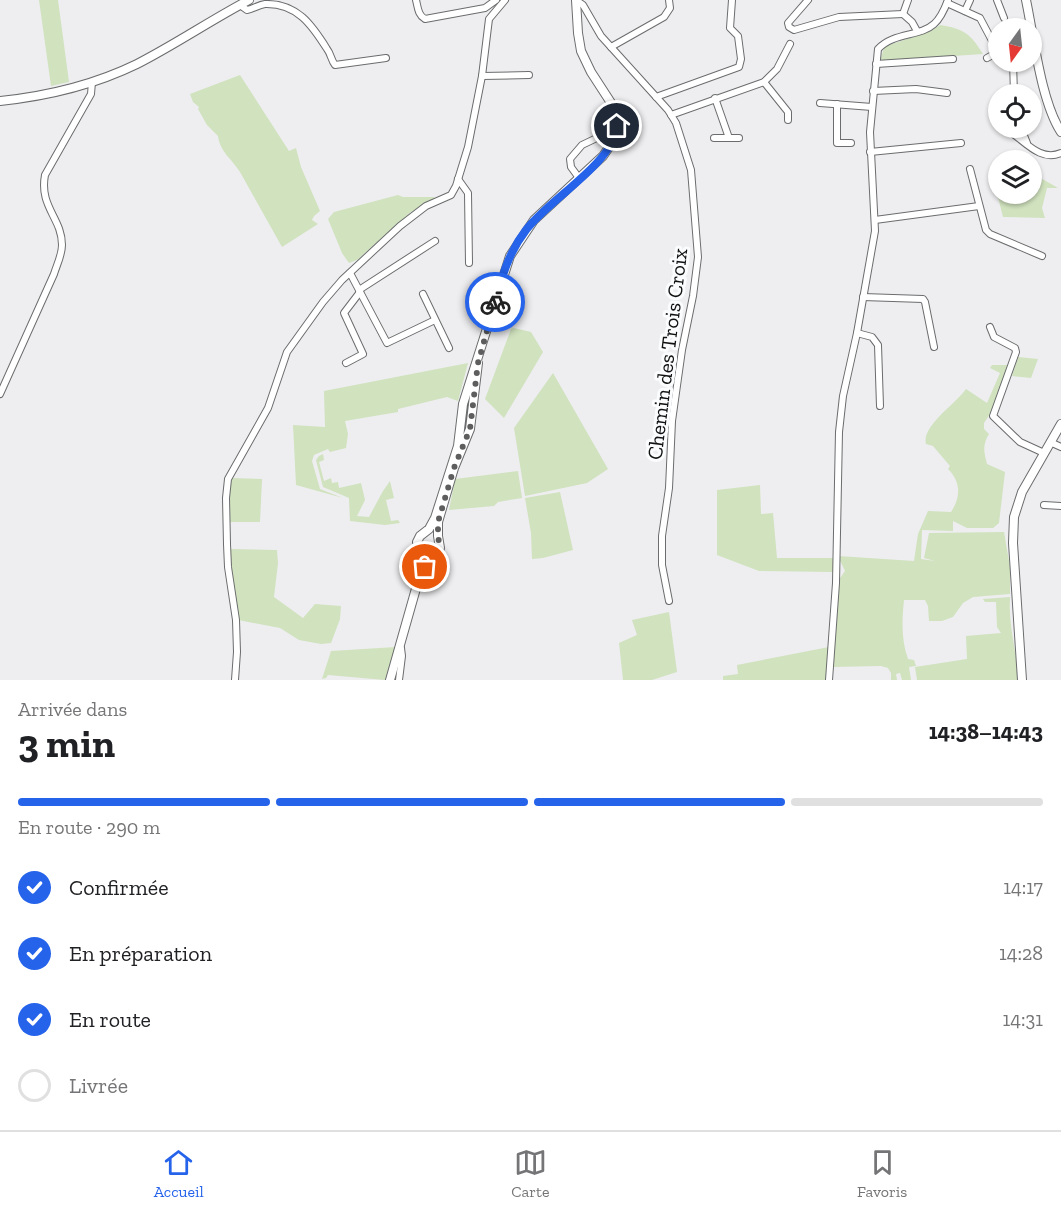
<!DOCTYPE html>
<html lang="fr">
<head>
<meta charset="utf-8">
<style>
	:root { --surface:#fff; --page:#f2f2f2; --text:#202124; --muted:#757577; --line:#e0e0e0; --accent:#2563eb }
	body { margin:0; font-family:"Zilla Slab",serif; background:var(--page); color:var(--text); height:100vh; display:flex; flex-direction:column; font-size:22px; white-space:nowrap }
	* { box-sizing:border-box; margin:0 }
	p { font-size:20px; color:var(--muted) }
	.icon { flex:none; width:33px; height:33px; fill:none; stroke:currentColor; stroke-width:2; stroke-linecap:round; stroke-linejoin:round }
	.map { position:relative; height:680px; overflow:hidden }
	.drawer { display:flex; flex-direction:column; background:var(--surface); flex:1 }
	.drawer>* { flex:none }
	.needle { width:39px; rotate:195deg }
	.fabs { position:absolute; left:988px; top:18px; display:grid; gap:12px }
	.fabs a { display:grid; place-items:center; width:54px; height:54px; border-radius:50%; background:var(--surface); box-shadow:0 2px 4px #0004; font-size:30px }
	.pin { position:absolute; display:grid; place-items:center; width:51px; height:51px; color:#fff; margin:-26px; border:3px solid #fff; border-radius:50%; box-shadow:0 2px 6px #0007 }
	.courier { position:absolute; display:grid; place-items:center; width:60px; height:60px; margin:-30px; border:4px solid #2563eb; border-radius:50%; background:#fff; color:#222; box-shadow:0 2px 8px #0007 }
	.summary em { font-style:normal; font-weight:700 }
	.summary div { display:flex; flex-direction:column-reverse }
	.summary { display:flex; align-items:center; justify-content:space-between; height:102px; padding:0 18px }
	h1 { font-size:39px; font-weight:700; line-height:45px }
	.bar { display:grid; grid-template-columns:repeat(4,1fr); gap:9px 6px; align-content:center; height:72px; padding:0 18px }
	.bar i { height:8px; border-radius:4px; background:var(--line) }
	.bar .on { background:var(--accent) }
	.bar p { grid-column:span 4 }
	ol { padding:0 18px; list-style:none }
	li { display:flex; align-items:center; gap:18px; height:66px }
	li p { margin-inline-start:auto }
	li .icon { padding:6px; border-radius:50%; background:var(--accent); color:#fff; stroke-width:4 }
	li:last-child { color:var(--muted) }
	li i { width:33px; height:33px; border:3px solid var(--line); border-radius:50% }
	.dock { display:flex; justify-content:space-around; align-items:center; height:84px; border-top:2px solid var(--line); background:var(--surface); font-size:16px; color:var(--muted) }
	.dock a { display:grid; justify-items:center; gap:3px }
	.dock .on { color:var(--accent) }
	.map>svg:first-child { display:block }
</style>
</head>
<body>
<div class="map">
<svg width="1061" height="680" viewBox="0 0 1061 680">
	<rect width="100%" height="100%" fill="#eeeef0"/>
	<!-- green -->
	<g fill="#d0e2be">
		<path d="M39,0H58L69,82L51,86Z"/>
		<path d="M940,25C964,29 970,33 983,54L880,61L884,48L889,45L931,31Z"/>
		<path d="M240,75L289,151L296,148L301,167L320,211L314,216L312,220L318,224L282,247C268,222 254,197 240,172C232,159 220,152 218,136L207,125L198,109L199,107L193,102L190,94Z"/>
		<path d="M999,165V194H1032V173L1058,188H1047L1042,208L1045,218L1003,217L991,170Z"/>
		<path d="M398,195L403,197H434L435,199L411,212L357,260L349,263L342,253L328,219L334,212Z"/>
		<path d="M514,328L531,332L543,352L504,418L485,399L511,329Z"/>
		<path d="M1018,357L1038,359L1031,378L1012,376Z"/>
		<path d="M468,363L458,401L447,397L398,409V412L345,421L348,434L346,448L330,452L328,449L314,455L312,461L320,489L343,498L296,485L293,425L325,427L324,391Z"/>
		<path d="M992,365H1009L990,414L984,423V429L989,434C982,445 984,452 987,464L1005,472L999,523L993,528H967L953,521V531L922,530L921,559L935,561L924,558L929,533L1004,532L1010,567V594L973,597L963,603L953,617L942,621H929L928,606L925,600H904C902,620 901,640 908,659L914,660L916,666L909,667L911,680H902L900,673L896,674L897,680H891V673L888,668L881,666L833,667L838,581L845,571L838,556L914,561L918,534L928,511L951,512C961,497 961,482 948,469L950,466L933,446L926,444C921,426 957,403 966,389L987,403L1000,373L990,368Z"/>
		<path d="M553,373L608,469L587,483L525,496L514,428Z"/>
		<path d="M323,454L324,460L319,462L324,481L331,478L332,483L338,482L339,488L361,483L365,500L357,516L369,517L383,491L390,481L394,498L386,500L391,521L398,520L400,523L385,525L350,521L349,498L323,487L316,460L319,456Z"/>
		<path d="M518,471L522,498L498,502L494,506L449,510L455,479Z"/>
		<path d="M232,478L262,479L260,522H229V488Z"/>
		<path d="M760,485L761,514L773,513L777,558H834L833,572L759,571L717,555V490Z"/>
		<path d="M560,492L573,550L543,558L532,559L531,533L525,498Z"/>
		<path d="M230,549L277,550L278,563L274,597L303,618L315,604L341,606L340,619L331,643L321,644L299,640L280,628L238,620L231,577Z"/>
		<path d="M1010,597C1008,625 1017,652 1018,680H917L915,667L967,659L966,636L1001,633L997,627L996,602H985L983,599Z"/>
		<path d="M669,612L677,672L652,680H623L619,643L637,635L632,620Z"/>
		<path d="M396,647L385,680L328,675L326,678L322,679L331,651Z"/>
		<path d="M829,647L827,680H723V676L738,674L737,665Z"/>
	</g>
	<g fill="none" stroke-linecap="round" stroke-linejoin="round">
		<defs>
			<g id="street">
				<path d="M416,0C418,8 418,15 425,19L485,8L496,0"/>
				<path d="M576,0L583,5L601,36L668,110L676,123L691,170L698,257L693,296L682,350L672,421L669,488L662,536V565L669,601"/>
				<path d="M808,0L788,23L789,27L794,30L839,17L903,14"/>
				<path d="M997,0L1004,18"/>
				<path d="M947,3L980,18L998,52L987,58"/>
				<path d="M240,5L247,10C253,9 258,5 265,4C297,3 312,25 327,49C331,54 331,60 335,65L386,58"/>
				<path d="M965,11L970,0"/>
				<path d="M903,14L912,22L917,31"/>
				<path d="M903,14L908,0"/>
				<path d="M611,47L664,17L670,8L669,0"/>
				<path d="M1013,62L1014,94"/>
				<path d="M876,64L953,59"/>
				<path d="M482,76L529,75"/>
				<path d="M764,82L788,112V120"/>
				<path d="M873,91L916,89L947,93"/>
				<path d="M656,97L739,67L741,59L738,36L730,28L732,0"/>
				<path d="M715,98L729,138"/>
				<path d="M820,103L872,107"/>
				<path d="M837,104V143H851"/>
				<path d="M671,115L764,82L777,69L790,44"/>
				<path d="M1021,128L1027,143"/>
				<path d="M1009,131C1025,141 1040,162 1061,153"/>
				<path d="M714,138H739"/>
				<path d="M870,152L961,143"/>
				<path d="M970,169L986,230L990,234L1042,256"/>
				<path d="M579,178L571,167L570,159L582,145L603,135"/>
				<path d="M458,179L468,193L469,263"/>
				<path d="M875,220L979,206"/>
				<path d="M350,273L387,343L435,320"/>
				<path d="M359,290L435,241"/>
				<path d="M423,294L449,348"/>
				<path d="M863,297L923,299L925,302L934,347"/>
				<path d="M990,327L994,337L1015,348L1016,352L993,416L1020,442L1044,453"/>
				<path d="M857,333L872,337L878,345L880,406"/>
				<path d="M346,363L363,354L344,313L360,292"/>
				<path d="M0,394L54,274C57,264 62,255 62,245C62,218 39,207 45,175L91,94L92,82"/>
				<path d="M1050,442L1061,447"/>
				<path d="M1044,505L1061,506"/>
				<path d="M235,680L237,652L236,620L228,567L227,544L226,498L228,479L268,408L287,352L323,302L342,280L400,226L426,206L451,195L456,186L468,147L482,76L489,19L505,0"/>
				<path d="M399,680L402,656L401,648"/>
				<path d="M829,680L836,583L839,432L843,396L857,333L875,231L870,132L878,49C894,32 920,37 934,24C941,18 945,8 948,0"/>
			</g>
			<g id="secondary">
				<path d="M1026,0C1034,38 1041,101 1061,132"/>
				<path d="M0,101C48,96 94,85 137,64C176,44 211,20 249,0"/>
				<path d="M478,363L470,429L454,468L438,522V536L440,548L436,555L427,557L419,552L417,542L420,536L429,529L435,518L458,446L463,404L510,256L534,220L603,156L614,140L617,126L615,109L591,72L581,51L578,33L576,0"/>
				<path d="M390,680L419,578V552"/>
				<path d="M1022,680L1013,543L1014,517L1022,492L1061,424"/>
			</g>
		</defs>
		<!-- street casing -->
		<use href="#street" stroke="#6b6c6d" stroke-width="8"/>
		<!-- secondary casing -->
		<use href="#secondary" stroke="#6b6c6d" stroke-width="10"/>
		<!-- street -->
		<use href="#street" stroke="#fff" stroke-width="6"/>
		<!-- secondary -->
		<use href="#secondary" stroke="#fff" stroke-width="8"/>
	</g>
	<g fill="none" stroke-linecap="round" stroke-linejoin="round">
		<!-- done -->
		<path stroke="#5e5e5f" stroke-width="6" stroke-dasharray="0 10.8" d="M425,567L440,548L438,536V522L454,468L470,429L478,363L495,302"/>
		<!-- route -->
		<path stroke="#2563eb" stroke-width="8" d="M495,302C502,276 509,252 526,230C549,199 614,163 617,126"/>
	</g>
	<g text-anchor="middle" dominant-baseline="central" stroke-width="6" stroke-linejoin="round" paint-order="stroke">
		<!-- street labels -->
		<g font-size="21" fill="#111" stroke="#fbfcfd">
			<text transform="translate(667 354) rotate(-83)">Chemin des Trois Croix</text>
		</g>
	</g>
</svg>
<div class="fabs">
<a><svg class="needle" viewBox="-14 -14 28 28"><path d="M0-13l5 13h-10z" fill="#e53935"/><path d="M0 13l5-13h-10z" fill="#757577"/></svg></a>
<a><svg class="icon" aria-label="locate" viewBox="0 0 24 24"><circle cx="12" cy="12" r="6"/><path d="M12 2v4M12 18v4M2 12h4M18 12h4"/></svg></a>
<a><svg class="icon" aria-label="layers" viewBox="0 0 24 24"><path d="M12 4l9 5-9 5-9-5zM3 14l9 5 9-5"/></svg></a>
</div>
<div class="pin" style="left:425px;top:567px;background:#ea580c"><svg class="icon" aria-label="bag" viewBox="0 0 24 24"><path d="M5 8h14l-1 12H6zM9 8a3 3 0 0 1 6 0"/></svg></div>
<div class="pin" style="left:617px;top:126px;background:#1f2937"><svg class="icon" aria-label="home" viewBox="0 0 24 24"><path d="M3 11l9-7 9 7M6 9v11h12V9"/></svg></div>
<div class="courier" style="left:495px;top:302px"><svg class="icon" aria-label="bike" viewBox="0 0 24 24"><circle cx="6" cy="16" r="4"/><circle cx="18" cy="16" r="4"/><path d="M6 16l4-8h5l3 8M10 8l3 8H6M13 5h3"/></svg></div>
</div>
<section class="drawer">
<div class="summary"><div><h1>3 min</h1><p>Arrivée dans</p></div><em>14:38–14:43</em></div>
<div class="bar"><i class="on"></i><i class="on"></i><i class="on"></i><i></i><p>En route · 290 m</p></div>
<ol>
<li><svg class="icon" aria-label="check" viewBox="0 0 24 24"><path d="M5 12l5 5 9-10"/></svg>Confirmée<p>14:17</p></li>
<li><svg class="icon" aria-label="check" viewBox="0 0 24 24"><path d="M5 12l5 5 9-10"/></svg>En préparation<p>14:28</p></li>
<li><svg class="icon" aria-label="check" viewBox="0 0 24 24"><path d="M5 12l5 5 9-10"/></svg>En route<p>14:31</p></li>
<li><i></i>Livrée</li>
</ol>
</section>
<nav class="dock">
<a class="on"><svg class="icon" aria-label="home" viewBox="0 0 24 24"><path d="M3 11l9-7 9 7M6 9v11h12V9"/></svg>Accueil</a>
<a><svg class="icon" aria-label="map" viewBox="0 0 24 24"><path d="M3 6l6-2 6 2 6-2v14l-6 2-6-2-6 2zM9 4v14M15 6v14"/></svg>Carte</a>
<a><svg class="icon" aria-label="saved" viewBox="0 0 24 24"><path d="M7 4h10v16l-5-4-5 4z"/></svg>Favoris</a>
</nav>
</body>
</html>
